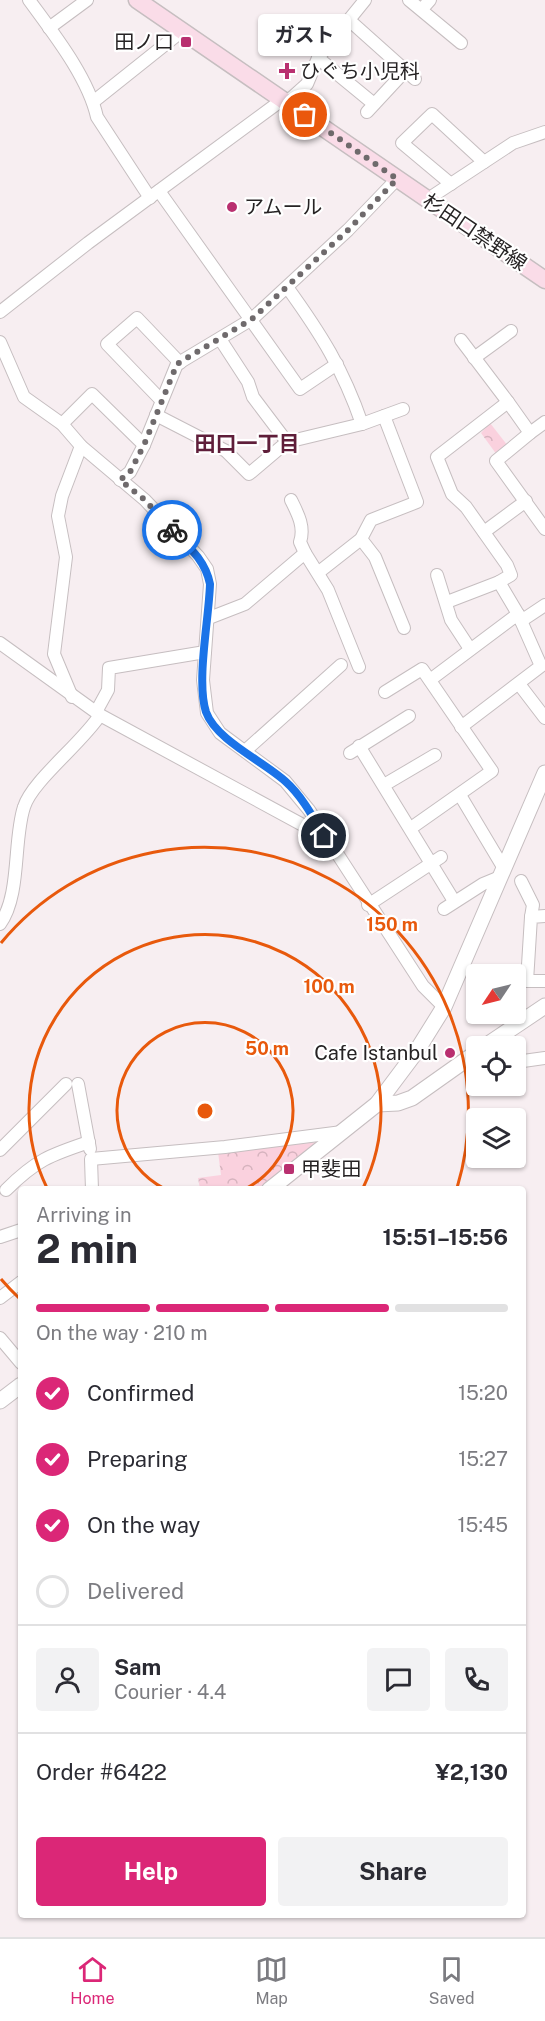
<!DOCTYPE html>
<html lang="en">
<head>
<meta charset="utf-8">
<style>
	:root { --surface:#fff; --page:#f2f2f3; --text:#2b2b33; --muted:#7c7c81; --line:#e1e1e2; --accent:#db2777 }
	body { margin:0; font-family:"Public Sans","Noto Sans JP",sans-serif; background:var(--page); color:var(--text); height:100vh; display:flex; flex-direction:column; font-size:22px; white-space:nowrap }
	* { box-sizing:border-box; margin:0 }
	p { font-size:20px; color:var(--muted) }
	.icon { flex:none; width:33px; height:33px; fill:none; stroke:currentColor; stroke-width:2; stroke-linecap:round; stroke-linejoin:round }
	.map { position:relative; flex:1; overflow:hidden }
	.details { position:absolute; left:18px; top:1186px; width:508px; height:732px; display:flex; flex-direction:column; background:var(--surface); border-radius:6px; box-shadow:0 2px 4px #0004 }
	.details>* { flex:none }
	.needle { width:39px; rotate:235deg }
	.buttons { position:absolute; left:466px; top:964px; display:grid; gap:12px }
	.buttons a { display:grid; place-items:center; width:60px; height:60px; border-radius:6px; background:var(--surface); box-shadow:0 2px 4px #0004; font-size:30px }
	.pin { position:absolute; display:grid; place-items:center; width:51px; height:51px; color:#fff; margin:-26px; border:3px solid #fff; border-radius:50%; box-shadow:0 2px 6px #0007 }
	.courier { position:absolute; display:grid; place-items:center; width:60px; height:60px; margin:-30px; border:4px solid #1a73e8; border-radius:50%; background:#fff; color:#222; box-shadow:0 2px 8px #0007 }
	.bubble { position:absolute; height:42px; border-radius:6px; background:var(--surface); box-shadow:0 2px 4px #0004; font-size:20px; font-weight:700; line-height:42px; text-align:center }
	.overview em { font-style:normal; font-weight:700 }
	.overview div { display:flex; flex-direction:column-reverse }
	.overview { display:flex; align-items:center; justify-content:space-between; height:102px; padding:0 18px }
	h1 { font-size:39px; font-weight:700; line-height:45px }
	.bar { display:grid; grid-template-columns:repeat(4,1fr); gap:9px 6px; align-content:center; height:72px; padding:0 18px }
	.bar i { height:8px; border-radius:4px; background:var(--line) }
	.bar .current { background:var(--accent) }
	.bar p { grid-column:span 4 }
	.line { display:flex; align-items:center; gap:15px; padding:0 18px; border-top:2px solid var(--line) }
	.line div { flex:1 }
	.round { display:grid; place-items:center; flex:none; width:63px; height:63px; border-radius:6px; background:var(--page) }
	ol { padding:0 18px; list-style:none }
	li { display:flex; align-items:center; gap:18px; height:66px }
	li p { margin-inline-start:auto }
	li .icon { padding:6px; border-radius:50%; background:var(--accent); color:#fff; stroke-width:4 }
	li:last-child { color:var(--muted) }
	li i { width:33px; height:33px; border:3px solid var(--line); border-radius:50% }
	.primary-button { display:flex; gap:12px; margin-top:auto; padding:12px 18px }
	.primary-button a { flex:1; height:69px; border-radius:6px; background:var(--accent); color:#fff; font-size:24px; font-weight:700; line-height:69px; text-align:center }
	.primary-button a+a { background:var(--page); color:var(--text) }
	.tabs { display:flex; justify-content:space-around; align-items:center; height:84px; border-top:2px solid var(--line); background:var(--surface); font-size:16px; color:var(--muted) }
	.tabs a { display:grid; justify-items:center; gap:3px }
	.tabs .current { color:var(--accent) }
	.map>svg:first-child { display:block }
</style>
</head>
<body>
<div class="map">
<svg width="545" height="1937" viewBox="0 0 545 1937">
	<defs>
		<pattern id="park-crowns" width="20" height="18" patternUnits="userSpaceOnUse" patternTransform="scale(1.5)"><rect width="20" height="18" fill="#fad1de"/><path d="M2 6a3 3 0 1 1 6 0M12 15a3 3 0 1 1 6 0" fill="none" stroke="#d6b3be"/></pattern>
	</defs>
	<rect width="100%" height="100%" fill="#f7eef1"/>
	<!-- park -->
	<g fill="url(#park-crowns)">
		<path d="M490,423L508,446L497,455L481,433Z"/>
		<path d="M319,1142L257,1189H200L198,1178L221,1175L218,1152Z"/>
	</g>
	<g fill="none" stroke-linecap="round" stroke-linejoin="round">
		<defs>
			<g id="minor">
				<path d="M29,0C53,33 88,77 97,117L150,198"/>
				<path d="M409,0L461,43"/>
				<path d="M422,9L430,0"/>
				<path d="M349,20L415,79"/>
				<path d="M49,28L87,0"/>
				<path d="M318,58L374,104"/>
				<path d="M93,102L182,31"/>
				<path d="M287,102L307,84L318,58L365,0"/>
				<path d="M367,112L406,70"/>
				<path d="M451,184L402,143L432,114L484,162"/>
				<path d="M159,191L300,389L337,364"/>
				<path d="M428,199L513,143L545,132"/>
				<path d="M287,287C321,334 343,369 362,424"/>
				<path d="M0,312L88,243L282,100"/>
				<path d="M220,339L248,382L253,397L287,442L362,424L403,409"/>
				<path d="M461,340L508,402"/>
				<path d="M0,342L24,397L62,424L81,446L145,500L198,556L207,569L210,584L203,680L207,713L220,733L285,781L309,810L423,986L444,1007"/>
				<path d="M474,358L511,331"/>
				<path d="M161,400L107,344L137,318L180,363"/>
				<path d="M156,415L226,451L249,474L287,442"/>
				<path d="M62,424L92,394L144,445"/>
				<path d="M530,433L545,422"/>
				<path d="M120,480L130,472L144,445L177,364L252,319L348,230L397,179"/>
				<path d="M291,500C298,514 305,527 300,542L305,553"/>
				<path d="M484,532L526,501"/>
				<path d="M361,539L375,557L404,628"/>
				<path d="M319,572L361,539L371,520L417,502L384,416"/>
				<path d="M437,575L451,620L470,649"/>
				<path d="M447,602L499,582"/>
				<path d="M518,614L499,582L511,575L507,565L466,507L452,494L437,457L508,402L530,433L496,461L545,529"/>
				<path d="M209,618L245,604L305,553L328,590L359,667"/>
				<path d="M521,621L545,605"/>
				<path d="M0,643L100,715L323,836"/>
				<path d="M430,680L518,614L541,666L461,727"/>
				<path d="M519,684L545,718"/>
				<path d="M385,692L422,669L492,771L411,828"/>
				<path d="M72,697L54,654L66,557L58,516L62,496L81,446"/>
				<path d="M96,712L108,690L109,668L205,652"/>
				<path d="M359,746L454,901"/>
				<path d="M245,751L341,665"/>
				<path d="M350,753L409,716"/>
				<path d="M384,785L435,755"/>
				<path d="M460,795L503,867"/>
				<path d="M521,881L533,905L531,917"/>
				<path d="M368,905L441,857"/>
				<path d="M444,909L483,884L500,877"/>
				<path d="M545,916L531,917L527,981H545"/>
				<path d="M0,924C21,895 13,840 24,807C32,781 82,743 100,715"/>
				<path d="M516,1062L545,1058"/>
				<path d="M78,1084L90,1149"/>
				<path d="M0,1150L66,1084"/>
				<path d="M6,1190C36,1160 50,1155 89,1142"/>
				<path d="M92,1190L91,1159L225,1147L342,1132"/>
				<path d="M0,1237L21,1230"/>
				<path d="M0,1298L21,1282"/>
				<path d="M0,1338L21,1363"/>
			</g>
			<g id="tertiary">
				<path d="M484,1047L545,1006"/>
				<path d="M377,1104L398,1103L412,1098L477,1052"/>
				<path d="M269,1190L377,1104L416,1052L444,1007L545,773"/>
				<path d="M0,1401L21,1385"/>
			</g>
			<path id="secondary" d="M137,0L545,280"/>
		</defs>
		<!-- minor casing -->
		<use href="#minor" stroke="#c6bec0" stroke-width="14"/>
		<!-- tertiary casing -->
		<use href="#tertiary" stroke="#c6bec0" stroke-width="17"/>
		<!-- secondary casing -->
		<use href="#secondary" stroke="#c6bec0" stroke-width="19"/>
		<!-- minor -->
		<use href="#minor" stroke="#fff" stroke-width="12"/>
		<!-- tertiary -->
		<use href="#tertiary" stroke="#fff" stroke-width="15"/>
		<!-- secondary -->
		<use href="#secondary" stroke="#fadce8" stroke-width="16"/>
	</g>
	<g fill="none" stroke-linecap="round" stroke-linejoin="round">
		<!-- done -->
		<path stroke="#6f6a6c" stroke-width="6" stroke-dasharray="0 10.8" d="M172,530L145,500L120,480L130,472L144,445L177,364L252,319L348,230L397,179L305,115"/>
		<!-- route -->
		<path stroke="#1a73e8" stroke-width="8" d="M172,530C189,547 205,560 210,584C209,619 196,681 206,712C216,740 263,761 285,781C302,796 313,817 324,836"/>
	</g>
	<!-- distance rings -->
	<g fill="none" stroke="#e8590c" stroke-width="3">
		<path d="M165 1189A88 88 0 1 1 245 1189"/>
		<path d="M47 1188A176 176 0 1 1 363 1188"/>
		<path d="M20 1299A264 264 0 0 1 1 1279M1 943A264 264 0 0 1 457 1188"/>
	</g>
	<!-- markers -->
	<g fill="#b93070" stroke="#fff" stroke-width="2">
		<rect x="180" y="36" width="12" height="12" rx="3"/>
		<path d="M284 62h6v6h6v6h-6v6h-6v-6h-6v-6h6z"/>
		<circle cx="232" cy="207" r="6"/>
		<circle cx="450" cy="1053" r="6"/>
		<rect x="283" y="1163" width="12" height="12" rx="3"/>
	</g>
	<g text-anchor="middle" dominant-baseline="central" stroke-width="4.5" stroke-linejoin="round" paint-order="stroke">
		<!-- poi labels -->
		<g font-size="20" fill="#262324" stroke="#fff" text-anchor="start">
			<text x="174" y="42" text-anchor="end">田ノ口</text>
			<text x="300" y="71">ひぐち小児科</text>
			<text x="244" y="207">アムール</text>
			<text x="438" y="1053" text-anchor="end">Cafe Istanbul</text>
			<text x="301" y="1169">甲斐田</text>
		</g>
		<!-- street labels -->
		<g font-size="20" fill="#262324" stroke="#fff">
			<text transform="translate(475 232) rotate(34)">杉田口禁野線</text>
		</g>
		<!-- neighbourhood labels -->
		<g font-size="21" font-weight="bold" fill="#5f1e3a" stroke="#fff">
			<text x="247" y="443">田口一丁目</text>
		</g>
	</g>
	<circle cx="205" cy="1111" r="9" fill="#e8590c" stroke="#fff" stroke-width="3"/>
	<g font-size="18" text-anchor="middle" font-weight="bold" fill="#e8590c" stroke="#fff" stroke-width="4.5" stroke-linejoin="round" paint-order="stroke">
		<text x="392" y="931">150 m</text>
		<text x="329" y="993">100 m</text>
		<text x="267" y="1055">50 m</text>
	</g>
</svg>
<div class="buttons">
<a><svg class="needle" viewBox="-14 -14 28 28"><path d="M0-13l5 13h-10z" fill="#e53935"/><path d="M0 13l5-13h-10z" fill="#7c7c81"/></svg></a>
<a><svg class="icon" aria-label="locate" viewBox="0 0 24 24"><circle cx="12" cy="12" r="6"/><path d="M12 2v4M12 18v4M2 12h4M18 12h4"/></svg></a>
<a><svg class="icon" aria-label="layers" viewBox="0 0 24 24"><path d="M12 4l9 5-9 5-9-5zM3 14l9 5 9-5"/></svg></a>
</div>
<div class="pin" style="left:305px;top:115px;background:#ea580c"><svg class="icon" aria-label="bag" viewBox="0 0 24 24"><path d="M5 8h14l-1 12H6zM9 8a3 3 0 0 1 6 0"/></svg></div>
<div class="pin" style="left:324px;top:836px;background:#1f2937"><svg class="icon" aria-label="home" viewBox="0 0 24 24"><path d="M3 11l9-7 9 7M6 9v11h12V9"/></svg></div>
<div class="courier" style="left:172px;top:530px"><svg class="icon" aria-label="bike" viewBox="0 0 24 24"><circle cx="6" cy="16" r="4"/><circle cx="18" cy="16" r="4"/><path d="M6 16l4-8h5l3 8M10 8l3 8H6M13 5h3"/></svg></div>
<div class="bubble" style="left:258px;top:14px;width:93px">ガスト</div>
<section class="details">
<div class="overview"><div><h1>2 min</h1><p>Arriving in</p></div><em>15:51–15:56</em></div>
<div class="bar"><i class="current"></i><i class="current"></i><i class="current"></i><i></i><p>On the way · 210 m</p></div>
<ol>
<li><svg class="icon" aria-label="check" viewBox="0 0 24 24"><path d="M5 12l5 5 9-10"/></svg>Confirmed<p>15:20</p></li>
<li><svg class="icon" aria-label="check" viewBox="0 0 24 24"><path d="M5 12l5 5 9-10"/></svg>Preparing<p>15:27</p></li>
<li><svg class="icon" aria-label="check" viewBox="0 0 24 24"><path d="M5 12l5 5 9-10"/></svg>On the way<p>15:45</p></li>
<li><i></i>Delivered</li>
</ol>
<div class="line" style="height:108px"><a class="round"><svg class="icon" aria-label="person" viewBox="0 0 24 24"><circle cx="12" cy="8" r="4"/><path d="M4 21q1-7 8-7t8 7"/></svg></a><div><b>Sam</b><p>Courier · 4.4</p></div><a class="round"><svg class="icon" aria-label="chat" viewBox="0 0 24 24"><path d="M4 5h16v11H9l-5 4z"/></svg></a><a class="round"><svg class="icon" aria-label="phone" viewBox="0 0 24 24"><path d="M5 4h4l2 5-3 2q2 4 5 5l2-3 5 2v4C11 20 4 13 5 4z"/></svg></a></div>
<div class="line" style="height:78px"><div>Order #6422</div><b>¥2,130</b></div>
<div class="primary-button"><a>Help</a><a>Share</a></div>
</section>
</div>
<nav class="tabs">
<a class="current"><svg class="icon" aria-label="home" viewBox="0 0 24 24"><path d="M3 11l9-7 9 7M6 9v11h12V9"/></svg>Home</a>
<a><svg class="icon" aria-label="map" viewBox="0 0 24 24"><path d="M3 6l6-2 6 2 6-2v14l-6 2-6-2-6 2zM9 4v14M15 6v14"/></svg>Map</a>
<a><svg class="icon" aria-label="saved" viewBox="0 0 24 24"><path d="M7 4h10v16l-5-4-5 4z"/></svg>Saved</a>
</nav>
</body>
</html>
